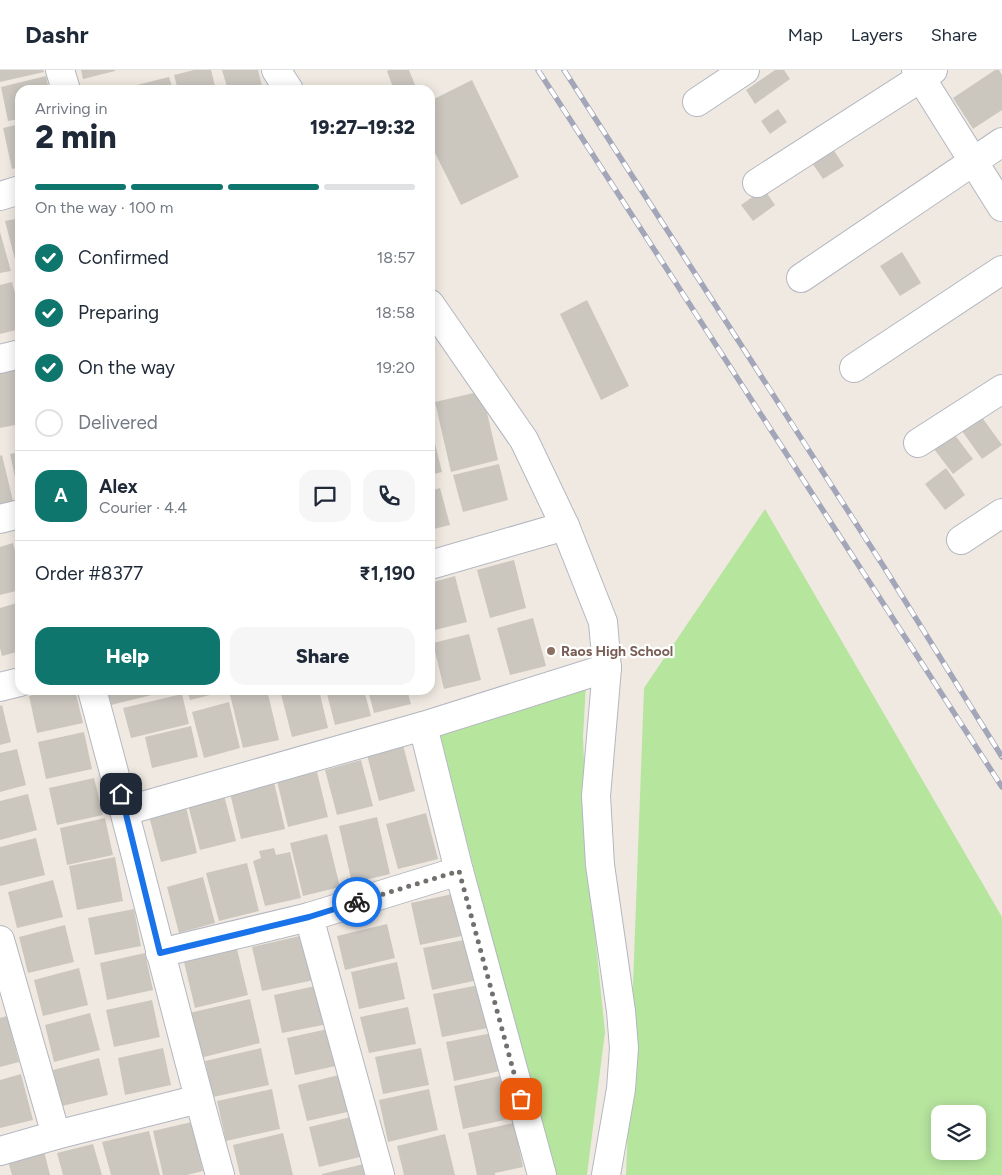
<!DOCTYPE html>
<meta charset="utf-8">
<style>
:root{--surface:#fff;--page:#f6f6f7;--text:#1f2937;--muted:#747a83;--line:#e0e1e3;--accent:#0f766e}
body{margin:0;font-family:Figtree,sans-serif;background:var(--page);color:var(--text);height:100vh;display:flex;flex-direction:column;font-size:19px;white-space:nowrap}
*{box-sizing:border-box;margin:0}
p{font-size:16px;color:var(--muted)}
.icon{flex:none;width:28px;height:28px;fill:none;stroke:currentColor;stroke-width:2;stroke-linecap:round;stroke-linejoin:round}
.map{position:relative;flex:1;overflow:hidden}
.details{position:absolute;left:15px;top:15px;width:420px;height:610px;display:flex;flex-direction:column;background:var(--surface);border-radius:15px;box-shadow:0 2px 12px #0003}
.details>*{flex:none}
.fabs{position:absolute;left:931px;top:1035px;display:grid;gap:10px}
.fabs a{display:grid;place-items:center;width:55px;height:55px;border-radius:10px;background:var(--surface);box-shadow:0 2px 12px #0003;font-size:25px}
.pin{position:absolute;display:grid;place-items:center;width:42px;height:42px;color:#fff;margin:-21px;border-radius:10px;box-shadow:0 2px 8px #0006}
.courier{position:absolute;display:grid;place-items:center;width:50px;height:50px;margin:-25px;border:4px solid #1a73e8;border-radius:50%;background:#fff;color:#222;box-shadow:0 1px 6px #0007}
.headline em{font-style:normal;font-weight:800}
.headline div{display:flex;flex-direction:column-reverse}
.headline{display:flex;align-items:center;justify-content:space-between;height:85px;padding:0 20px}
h1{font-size:32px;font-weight:800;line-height:38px}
.bar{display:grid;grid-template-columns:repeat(4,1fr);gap:8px 5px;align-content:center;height:60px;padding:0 20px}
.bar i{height:6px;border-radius:4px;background:var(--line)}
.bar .on{background:var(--accent)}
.bar p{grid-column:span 4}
.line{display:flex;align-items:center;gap:12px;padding:0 20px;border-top:1px solid var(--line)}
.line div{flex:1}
.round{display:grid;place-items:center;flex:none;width:52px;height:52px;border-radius:15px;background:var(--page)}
ol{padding:0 20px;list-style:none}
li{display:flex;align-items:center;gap:15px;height:55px}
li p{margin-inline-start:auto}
li .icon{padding:5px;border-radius:50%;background:var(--accent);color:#fff;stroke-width:4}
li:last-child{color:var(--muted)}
li i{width:28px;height:28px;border:2px solid var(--line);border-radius:50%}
.primary-button{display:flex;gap:10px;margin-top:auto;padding:10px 20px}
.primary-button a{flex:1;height:58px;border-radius:15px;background:var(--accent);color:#fff;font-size:20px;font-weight:800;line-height:58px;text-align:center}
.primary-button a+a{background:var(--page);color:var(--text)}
header{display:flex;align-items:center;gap:30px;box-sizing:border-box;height:70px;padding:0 25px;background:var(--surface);border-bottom:1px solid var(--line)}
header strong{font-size:24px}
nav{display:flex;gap:28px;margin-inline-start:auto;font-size:18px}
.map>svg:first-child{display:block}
.green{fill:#b6e59e;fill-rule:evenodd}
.building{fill:#cbc7bf}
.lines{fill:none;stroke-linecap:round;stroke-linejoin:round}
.minor-casing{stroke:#b4b7c1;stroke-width:30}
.minor{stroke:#fff;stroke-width:28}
.rail-casing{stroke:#a3a6b8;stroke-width:5.5}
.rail{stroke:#fff;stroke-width:4;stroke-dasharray:11;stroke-linecap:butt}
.done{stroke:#726f6d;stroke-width:5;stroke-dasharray:0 9}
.route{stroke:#1a73e8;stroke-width:6}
.education-dot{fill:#8d6e63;stroke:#fff;stroke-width:2}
.labels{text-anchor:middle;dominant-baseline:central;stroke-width:4.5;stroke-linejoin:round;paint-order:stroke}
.education-label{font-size:14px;font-weight:bold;fill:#785e54;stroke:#fff;text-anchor:start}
</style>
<header>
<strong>Dashr</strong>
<nav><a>Map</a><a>Layers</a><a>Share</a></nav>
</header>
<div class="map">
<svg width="1002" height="1105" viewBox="0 0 1002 1105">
<rect width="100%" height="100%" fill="#efe9e1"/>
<g class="green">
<path d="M765,439L1002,847V1105H626L644,618ZM940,1044H978V1081H940Z"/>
<polygon points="586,614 583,667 589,806 605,962 587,1105 551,1105 439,660"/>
</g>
<g class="building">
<polygon points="0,0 43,0 44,2 0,12"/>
<polygon points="81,0 115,0 115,1 83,9"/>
<polygon points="194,0 211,0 216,20 178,20 174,5"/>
<polygon points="222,0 258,0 263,20 228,20"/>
<polygon points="389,0 409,0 417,20 394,20 387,1"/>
<polygon points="775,0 784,0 790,9 755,34 746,20"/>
<polygon points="995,0 999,0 1002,5 1002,40 973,59 953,28"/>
<polygon points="46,6 49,20 20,20 20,49 8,51 1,17"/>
<polygon points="169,7 173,20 134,20 133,16"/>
<polygon points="472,10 519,107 461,135 430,73 430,31"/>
<polygon points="778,39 787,52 770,64 761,51"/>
<polygon points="20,54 20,97 12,99 3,58"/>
<polygon points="833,79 844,96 823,109 812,93"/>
<polygon points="764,119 775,135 753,151 741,135"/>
<polygon points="20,148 20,197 17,197 5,151"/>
<polygon points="0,162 11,201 0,203"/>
<polygon points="902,182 921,213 900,226 880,196"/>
<polygon points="12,212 20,242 20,259 0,264 0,215"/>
<polygon points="587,230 629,316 601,330 560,244"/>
<polygon points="20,293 20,354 0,358 0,298"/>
<polygon points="482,321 498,390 451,402 435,332"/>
<polygon points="978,342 1002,375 982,389 959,357"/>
<polygon points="430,353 442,402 430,405"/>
<polygon points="951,360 973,389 953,404 931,375"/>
<polygon points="20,382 20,426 19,426 10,384"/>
<polygon points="2,385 13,431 0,435 0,386"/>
<polygon points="499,394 508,430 463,442 453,405"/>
<polygon points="946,398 965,425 945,440 925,414"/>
<polygon points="440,418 450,455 430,460 430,421"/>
<polygon points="13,473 20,499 20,520 0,525 0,477"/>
<polygon points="514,490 526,538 490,548 477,500"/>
<polygon points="455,506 467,552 431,561 430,513"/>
<polygon points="20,532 20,581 2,586 0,578 0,538"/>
<polygon points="533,548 546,596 510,605 497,558"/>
<polygon points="469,564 481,610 444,619 433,573"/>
<polygon points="56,620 75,620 83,653 37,663 29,626"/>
<polygon points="103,620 168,620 168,621 107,636"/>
<polygon points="187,620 226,620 226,621 190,630"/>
<polygon points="251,620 267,620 279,670 243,678 230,625"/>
<polygon points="280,620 319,620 328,658 292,667"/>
<polygon points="326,620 364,620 371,646 335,655"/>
<polygon points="368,620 407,620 411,634 374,643"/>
<polygon points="182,624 189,654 131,668 123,638"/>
<polygon points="229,632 240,678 204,688 192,642"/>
<polygon points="2,635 11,672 0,675 0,636"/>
<polygon points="191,656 198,687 152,698 145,667"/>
<polygon points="84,662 92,699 46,709 38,672"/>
<polygon points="403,675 415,721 379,731 367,685"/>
<polygon points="17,679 26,715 0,722 0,683"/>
<polygon points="361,690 373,736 337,745 325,700"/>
<polygon points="317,702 328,747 288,757 277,711"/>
<polygon points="94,708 103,745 57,755 49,718"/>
<polygon points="274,712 285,759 241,769 230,723"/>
<polygon points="28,724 37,760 0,770 0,731"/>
<polygon points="224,725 236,771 200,780 188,735"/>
<polygon points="186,737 197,783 161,792 149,746"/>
<polygon points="426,743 438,789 398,799 386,754"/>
<polygon points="377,747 390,804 352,813 339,756"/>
<polygon points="105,748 113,785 67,795 60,758"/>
<polygon points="327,764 340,817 303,826 290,773"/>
<polygon points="36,768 45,805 0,816 0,777"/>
<polygon points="274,778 276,785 290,782 301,828 265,836 253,791 261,788 259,781"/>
<polygon points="115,787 123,831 77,840 69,796"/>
<polygon points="247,793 259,841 219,851 206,803"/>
<polygon points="203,807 215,853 179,863 167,817"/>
<polygon points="53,810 63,847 17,858 8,822"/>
<polygon points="457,823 466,865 420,875 411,833"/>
<polygon points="134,839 141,876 95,885 88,848"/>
<polygon points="387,854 395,888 345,900 337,866"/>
<polygon points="65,855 74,892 28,903 19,867"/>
<polygon points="304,865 314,910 262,921 252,877"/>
<polygon points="469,869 478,910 432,920 423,878"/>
<polygon points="237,879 248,925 195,938 184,892"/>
<polygon points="145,883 153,920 107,930 100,893"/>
<polygon points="397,892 405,929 359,939 351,902"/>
<polygon points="79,898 88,935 43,946 34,910"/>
<polygon points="320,915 328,954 282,963 274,925"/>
<polygon points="479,915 488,958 442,967 433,924"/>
<polygon points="250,929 260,973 200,988 189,943"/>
<polygon points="152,930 160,967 114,977 106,940"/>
<polygon points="408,937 416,974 369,983 360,947"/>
<polygon points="90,943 100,980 54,992 45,955"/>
<polygon points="7,946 19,992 0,997 0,948"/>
<polygon points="332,958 340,995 295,1005 287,968"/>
<polygon points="492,963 500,1001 454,1011 446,972"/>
<polygon points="163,978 171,1015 125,1025 118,988"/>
<polygon points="261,978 269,1015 213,1027 205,991"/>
<polygon points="421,978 429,1015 383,1024 375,987"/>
<polygon points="99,988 108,1025 62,1036 53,1000"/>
<polygon points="21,1004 33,1050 0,1058 0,1010"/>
<polygon points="343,1004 352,1041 307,1051 298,1015"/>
<polygon points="500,1006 509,1049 463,1059 454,1016"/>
<polygon points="272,1019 280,1059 226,1071 217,1031"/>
<polygon points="429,1019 438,1060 388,1072 379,1030"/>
<polygon points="355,1046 364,1086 319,1097 309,1057"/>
<polygon points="192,1052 203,1101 187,1105 163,1105 153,1061"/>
<polygon points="514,1053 523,1097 495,1103 495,1105 477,1105 468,1063"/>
<polygon points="149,1061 160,1105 111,1105 102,1072"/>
<polygon points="283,1063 293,1105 240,1105 233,1075"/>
<polygon points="445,1064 455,1105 404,1105 397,1076"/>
<polygon points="93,1074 102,1105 63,1105 57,1083"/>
<polygon points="44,1081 50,1105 12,1105 8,1091"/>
<polygon points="368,1093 371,1105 322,1105 322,1104"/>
</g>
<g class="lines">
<defs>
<g id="minor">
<polyline points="60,0 66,20"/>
<polyline points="276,0 289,20"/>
<polyline points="916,0 1002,137"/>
<polyline points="697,32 745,0"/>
<polyline points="757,113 933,0"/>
<polyline points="0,126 20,120"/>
<polyline points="801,208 1002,72"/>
<polyline points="430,234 524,370 565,456 603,552 607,598 596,726 600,795 621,941 624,978 621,1019 606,1105"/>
<polyline points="0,289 20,284"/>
<polyline points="854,298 1002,200"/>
<polyline points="918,373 1002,319"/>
<polyline points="0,449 20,444"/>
<polyline points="961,470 1002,443"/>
<polyline points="430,495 565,456"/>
<polyline points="0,617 20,612"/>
<path d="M92,620C136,781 175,944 220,1105"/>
<polyline points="423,656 459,801 542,1105"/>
<polyline points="125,741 423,656 607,598"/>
<polyline points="309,847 380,1105"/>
<polyline points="0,870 56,1065"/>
<polyline points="160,883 309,847 459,801"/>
<polyline points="0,1081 56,1065 199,1029"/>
</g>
</defs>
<use href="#minor" class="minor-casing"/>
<use href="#minor" class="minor"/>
<defs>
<g id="rail">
<polyline points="538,0 1002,717"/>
<polyline points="564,0 884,497 1002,687"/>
</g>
</defs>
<use href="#rail" class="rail-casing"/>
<use href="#rail" class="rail"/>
</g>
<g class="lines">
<polyline class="done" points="357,832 459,801 521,1029"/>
<polyline class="route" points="121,724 160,883 309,847 357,832"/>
</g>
<circle class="education-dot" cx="551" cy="581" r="5"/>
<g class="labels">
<g class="education-label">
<text x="561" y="581">Raos High School</text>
</g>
</g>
</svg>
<div class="fabs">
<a><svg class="icon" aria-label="layers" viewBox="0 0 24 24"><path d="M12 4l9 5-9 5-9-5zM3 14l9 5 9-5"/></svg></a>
</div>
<div class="pin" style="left:521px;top:1029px;background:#ea580c"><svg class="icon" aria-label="bag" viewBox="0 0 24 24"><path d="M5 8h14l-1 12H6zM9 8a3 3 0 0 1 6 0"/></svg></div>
<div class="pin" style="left:121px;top:724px;background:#1f2937"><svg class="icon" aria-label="home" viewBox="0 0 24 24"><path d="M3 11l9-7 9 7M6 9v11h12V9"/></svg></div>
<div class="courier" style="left:357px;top:832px"><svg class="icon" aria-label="bike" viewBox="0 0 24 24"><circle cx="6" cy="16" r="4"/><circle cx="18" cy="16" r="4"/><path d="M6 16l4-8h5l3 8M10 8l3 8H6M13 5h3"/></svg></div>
<section class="details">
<div class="headline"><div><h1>2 min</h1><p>Arriving in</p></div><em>19:27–19:32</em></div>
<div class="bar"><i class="on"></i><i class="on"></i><i class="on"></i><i></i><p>On the way · 100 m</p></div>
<ol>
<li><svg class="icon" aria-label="check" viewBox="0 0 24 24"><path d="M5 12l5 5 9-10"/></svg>Confirmed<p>18:57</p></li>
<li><svg class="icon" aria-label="check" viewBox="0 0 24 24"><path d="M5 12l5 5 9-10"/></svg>Preparing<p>18:58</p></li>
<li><svg class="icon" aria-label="check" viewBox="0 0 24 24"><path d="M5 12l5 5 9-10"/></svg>On the way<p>19:20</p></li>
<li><i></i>Delivered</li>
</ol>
<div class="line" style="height:90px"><b class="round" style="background:var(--accent);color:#fff">A</b><div><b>Alex</b><p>Courier · 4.4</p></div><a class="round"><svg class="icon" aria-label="chat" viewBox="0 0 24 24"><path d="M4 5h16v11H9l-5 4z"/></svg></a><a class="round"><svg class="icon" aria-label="phone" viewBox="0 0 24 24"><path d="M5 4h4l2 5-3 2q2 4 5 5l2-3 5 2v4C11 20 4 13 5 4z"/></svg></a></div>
<div class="line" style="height:65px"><div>Order #8377</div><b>₹1,190</b></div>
<div class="primary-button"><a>Help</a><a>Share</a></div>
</section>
</div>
